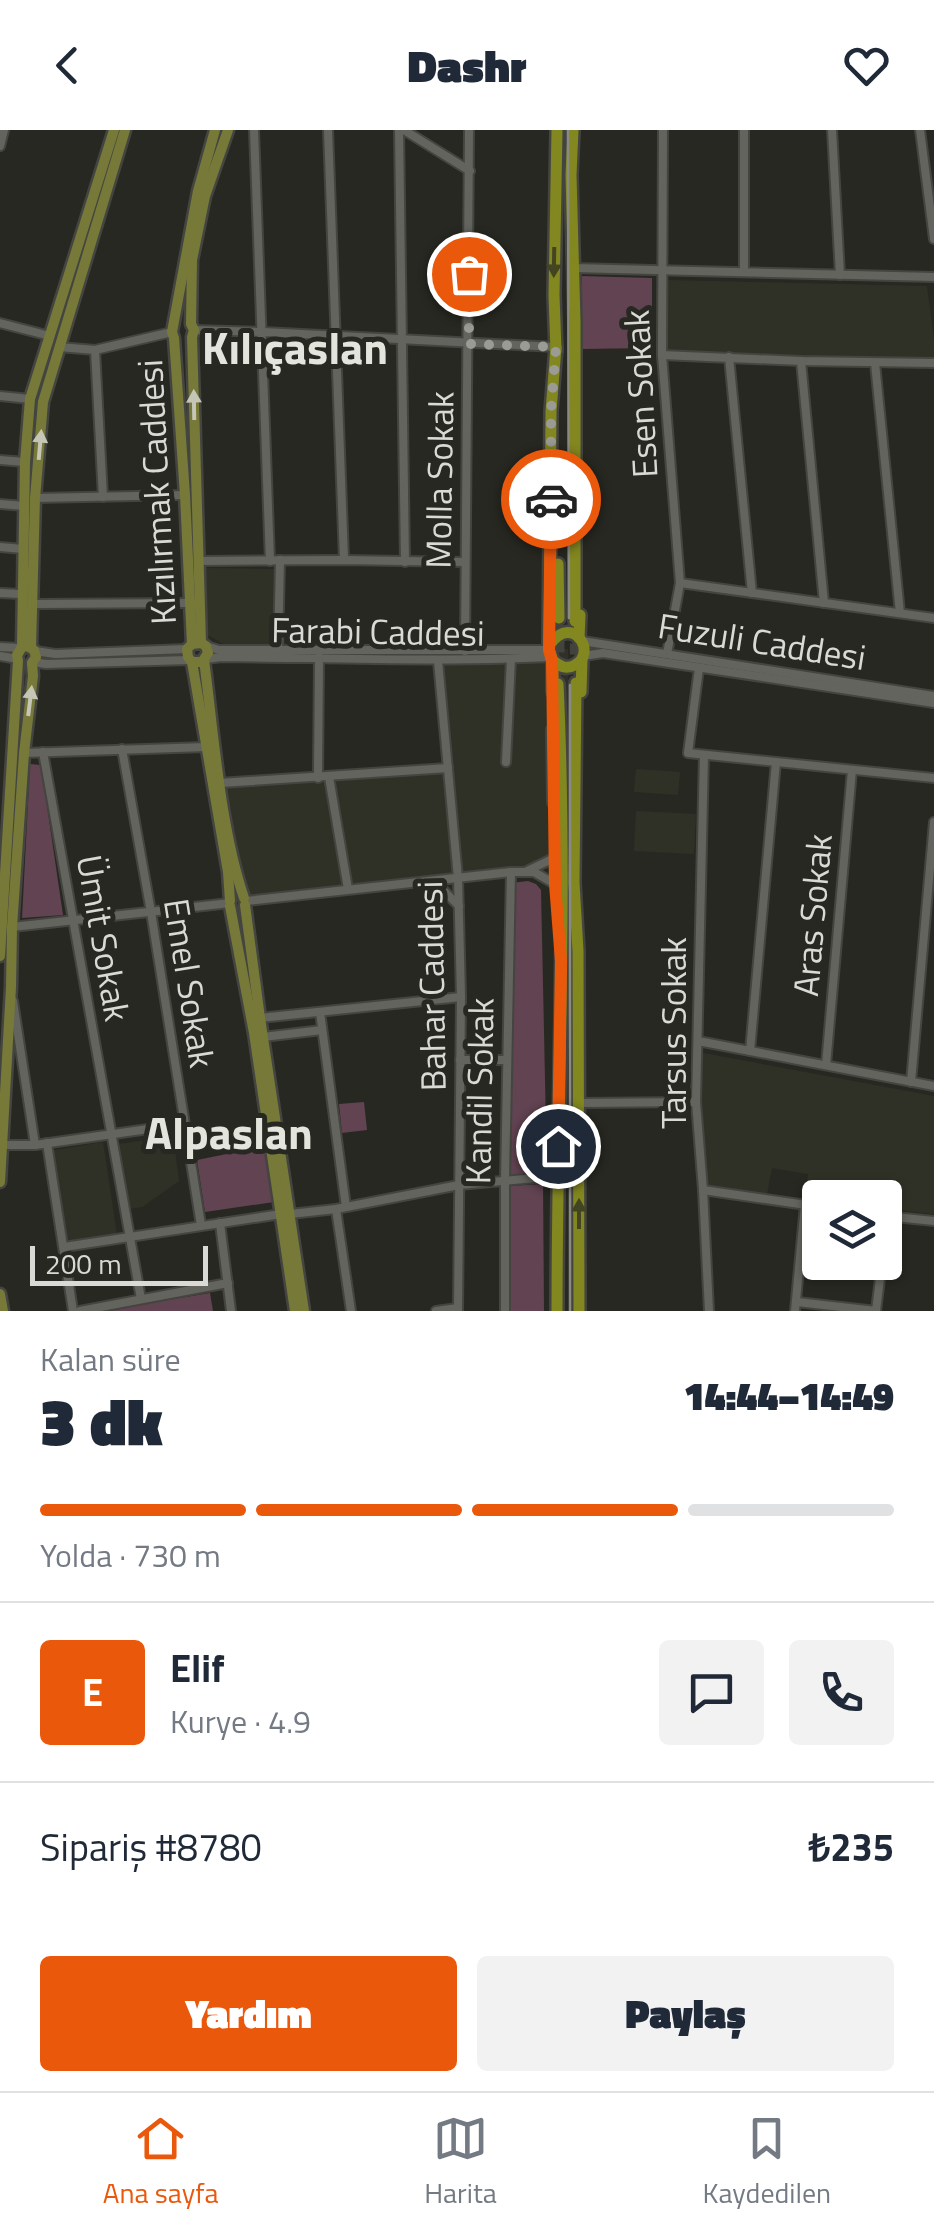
<!DOCTYPE html>
<html lang="tr">
<meta charset="utf-8">
<style>
:root{--surface:#fff;--page:#f2f2f3;--text:#1f2937;--muted:#747a83;--line:#e0e1e3;--accent:#ea580c}
body{margin:0;font-family:"Titillium Web",sans-serif;background:var(--page);color:var(--text);height:100vh;display:flex;flex-direction:column;font-size:38px;white-space:nowrap}
*{box-sizing:border-box;margin:0}
p{font-size:32px;color:var(--muted)}
.icon{flex:none;width:55px;height:55px;fill:none;stroke:currentColor;stroke-width:2;stroke-linecap:round;stroke-linejoin:round}
.map{position:relative;height:1181px;overflow:hidden}
.side{display:flex;flex-direction:column;background:var(--surface);flex:1}
.side>*{flex:none}
.controls{position:absolute;left:802px;top:1050px;display:grid;gap:20px}
.controls a{display:grid;place-items:center;width:100px;height:100px;border-radius:10px;background:var(--surface);box-shadow:0 2px 8px #0004;font-size:50px}
.scale{position:absolute;left:30px;bottom:25px;width:178px;box-sizing:border-box;padding-left:10px;border:5px solid #d9d9d5;border-top:0;font-size:28px;line-height:35px;white-space:nowrap;color:#d9d9d5;-webkit-text-stroke:8px #282822;paint-order:stroke}
.pin{position:absolute;display:grid;place-items:center;width:85px;height:85px;color:#fff;margin:-42px;border:5px solid #fff;border-radius:50%;box-shadow:0 2px 10px #0007}
.courier{position:absolute;display:grid;place-items:center;width:100px;height:100px;margin:-50px;border:8px solid #ea580c;border-radius:50%;background:#fff;color:#222;box-shadow:0 2px 12px #0007}
.summary em{font-style:normal;font-weight:800}
.summary div{display:flex;flex-direction:column-reverse}
.summary{display:flex;align-items:center;justify-content:space-between;height:170px;padding:0 40px}
h1{font-size:65px;font-weight:800;line-height:75px}
.bar{display:grid;grid-template-columns:repeat(4,1fr);gap:15px 10px;align-content:center;height:120px;padding:0 40px}
.bar i{height:12px;border-radius:8px;background:var(--line)}
.bar .selected{background:var(--accent)}
.bar p{grid-column:span 4}
.line{display:flex;align-items:center;gap:25px;padding:0 40px;border-top:2px solid var(--line)}
.line div{flex:1}
.round{display:grid;place-items:center;flex:none;width:105px;height:105px;border-radius:10px;background:var(--page)}
.button{display:flex;gap:20px;margin-top:auto;padding:20px 40px}
.button a{flex:1;height:115px;border-radius:10px;background:var(--accent);color:#fff;font-size:40px;font-weight:800;line-height:115px;text-align:center}
.button a+a{background:var(--page);color:var(--text)}
header{display:flex;justify-content:space-between;align-items:center;height:130px;padding:0 40px;background:var(--surface);font-size:45px;font-weight:800}
.dock{display:flex;justify-content:space-around;align-items:center;height:140px;border-top:2px solid var(--line);background:var(--surface);font-size:28px;color:var(--muted)}
.dock a{display:grid;justify-items:center;gap:5px}
.dock .selected{color:var(--accent)}
.map>svg:first-child{display:block}
.built{fill:#303126}
.green{fill:#614351}
.lines{fill:none;stroke-linecap:round;stroke-linejoin:round}
.highway-tunnel{stroke:#43433d;stroke-width:11;stroke-dasharray:11 5.5;stroke-linecap:butt}
.minor-casing{stroke:#444540;stroke-width:12}
.major-casing{stroke:#444540;stroke-width:15}
.highway-casing{stroke:#444540;stroke-width:16}
.minor{stroke:#63645d;stroke-width:8}
.major{stroke:#767938;stroke-width:10}
.highway{stroke:#83871f;stroke-width:11}
.tram{stroke:#8a8a85;stroke-width:2.5}
.oneway{fill:#434421}
.oneway2{fill:#c5c6b6}
.done{stroke:#9b9b96;stroke-width:10;stroke-dasharray:0 18}
.route{stroke:#ea580c;stroke-width:12}
.labels{text-anchor:middle;dominant-baseline:central;stroke-width:10;stroke-linejoin:round;paint-order:stroke}
.street-label{font-size:35px;fill:#d9d9d5;stroke:#282822}
.district-label{font-size:45px;font-weight:bold;fill:#e3e4dc;stroke:#282822}
</style>
<header><svg class="icon" aria-label="back" viewBox="0 0 24 24"><path d="M15 5l-7 7 7 7"/></svg>Dashr<svg class="icon" aria-label="heart" viewBox="0 0 24 24"><path d="M12 20l-8-8c-3-5 5-10 8-4 3-6 11-1 8 4z"/></svg></header>
<div class="map">
<svg width="934" height="1181" viewBox="0 0 934 1181">
<rect width="100%" height="100%" fill="#282822"/>
<g class="built">
<polygon points="665,150 927,156 934,211 934,230 663,223"/>
<polygon points="205,438 276,439 275,514 227,516 208,505 205,500"/>
<polygon points="568,519 571,736 236,772 215,652 446,643 437,520"/>
<polygon points="636,639 680,642 678,665 634,662"/>
<polygon points="636,681 696,684 694,724 634,721"/>
<polygon points="703,923 934,966 934,1084 885,1079 885,1068 820,1068 820,1070 805,1068 808,1044 772,1038 767,1064 703,1056 699,1001 699,927"/>
<polygon points="173,1006 179,1051 142,1077 129,1079 119,1014"/>
<polygon points="103,1012 117,1105 63,1113 49,1021"/>
</g>
<g class="green">
<polygon points="582,146 652,148 652,218 582,219"/>
<polygon points="30,634 41,635 63,785 22,788"/>
<polygon points="528,751 536,754 541,760 547,1044 510,1046 511,753"/>
<polygon points="364,972 367,1000 342,1003 339,974"/>
<polygon points="266,1016 274,1072 205,1082 197,1030"/>
<polygon points="543,1054 544,1181 508,1181 507,1056"/>
<polygon points="210,1163 213,1181 100,1181"/>
</g>
<g class="lines">
<g class="highway-tunnel">
<polyline points="575,497 576,553"/>
<polyline points="559,539 559,488"/>
</g>
<defs>
<g id="minor">
<polyline points="254,0 270,431"/>
<polyline points="328,0 344,430"/>
<polyline points="399,0 405,432"/>
<polyline points="404,0 470,41"/>
<polyline points="663,0 662,225 680,453 667,524"/>
<polyline points="744,0 744,142"/>
<polyline points="832,0 840,145"/>
<polyline points="920,0 934,109"/>
<polyline points="0,16 4,0"/>
<polyline points="573,138 934,147"/>
<polyline points="0,193 50,206"/>
<polyline points="194,200 263,202 556,217"/>
<polyline points="59,217 95,220 172,202"/>
<polyline points="95,220 103,367"/>
<polyline points="662,225 801,231 934,233"/>
<polyline points="729,227 752,463"/>
<polyline points="801,231 824,473"/>
<polyline points="875,233 900,483"/>
<polyline points="0,266 30,269"/>
<polyline points="0,330 25,332"/>
<polyline points="35,368 185,365"/>
<polyline points="0,374 25,376"/>
<polyline points="0,417 23,419"/>
<polyline points="198,431 344,430 465,432"/>
<polyline points="680,453 934,488"/>
<polyline points="0,463 21,464"/>
<polyline points="32,474 190,473"/>
<polyline points="582,511 934,566"/>
<polyline points="206,516 219,520 549,520"/>
<polyline points="0,517 20,518"/>
<polyline points="278,520 280,430"/>
<polyline points="35,521 55,524 187,519"/>
<polyline points="465,521 469,0"/>
<polyline points="0,526 18,529"/>
<polyline points="583,526 603,523 934,573"/>
<path d="M206,529L221,527C331,528 441,532 551,527"/>
<polyline points="438,531 458,748 461,867 458,1181"/>
<polyline points="33,532 46,534 190,530"/>
<polyline points="699,538 688,623 934,648"/>
<polyline points="122,619 151,782 201,1095"/>
<polyline points="43,622 141,1169"/>
<polyline points="24,623 206,617"/>
<polyline points="704,625 696,972 703,1060 709,1181"/>
<polyline points="506,632 511,529"/>
<polyline points="329,647 348,759"/>
<polyline points="318,648 319,527"/>
<polyline points="220,653 448,638"/>
<polyline points="527,741 554,728"/>
<polyline points="429,751 443,760 459,776"/>
<polyline points="246,771 511,742 534,742 555,754"/>
<polyline points="12,797 230,773"/>
<polyline points="13,871 35,1015"/>
<polyline points="320,882 346,1077"/>
<polyline points="260,888 461,867"/>
<polyline points="263,907 322,900"/>
<polyline points="698,911 934,956"/>
<polyline points="750,921 776,632"/>
<polyline points="460,930 506,930"/>
<polyline points="826,935 852,640"/>
<polyline points="911,952 934,692"/>
<polyline points="579,973 696,972"/>
<polyline points="47,1013 73,1181"/>
<polyline points="1,1015 35,1015 184,994"/>
<polyline points="703,1060 820,1077"/>
<polyline points="336,1079 351,1181"/>
<polyline points="290,1084 336,1079 459,1055 557,1046"/>
<polyline points="885,1086 934,1091"/>
<polyline points="220,1093 231,1181"/>
<polyline points="885,1106 887,1086"/>
<polyline points="64,1117 281,1084"/>
<polyline points="797,1172 876,1181 882,1132"/>
<polyline points="80,1181 228,1153"/>
<polyline points="436,1181 458,1178"/>
<polyline points="505,1181 505,1051 511,742"/>
<polyline points="795,1181 805,1075"/>
</g>
<g id="major">
<polyline points="201,513 192,514 187,519 188,527 192,532 202,532 208,523 206,516 201,513 192,207 194,200 191,194 192,130 205,66 228,0"/>
<polyline points="192,514 185,365 174,208 172,202 198,61 215,0"/>
<polyline points="22,517 25,332 30,269 114,0"/>
<polyline points="31,517 35,368 43,272 125,0"/>
<path d="M204,530C214,606 220,697 244,768"/>
<polyline points="192,532 228,742 230,771"/>
<polyline points="245,775 260,888 304,1181"/>
<polyline points="230,776 254,903 295,1181"/>
<polyline points="0,826 18,531 17,525 22,517 27,516 34,520 36,527 32,533"/>
<polyline points="0,1052 11,857 12,797 24,623 33,546 32,533"/>
<polyline points="0,1164 3,1181"/>
</g>
<g id="highway">
<polyline points="573,0 571,45 575,192 575,491"/>
<polyline points="556,221 554,165 557,0"/>
<polyline points="558,434 559,488"/>
<polyline points="579,508 580,485"/>
<path d="M551,513C573,484 598,523 575,535C566,540 560,536 553,531"/>
<polyline points="576,553 574,753 578,821 579,1181"/>
<polyline points="553,562 553,531 549,520 551,281 556,217"/>
<polyline points="581,562 582,529"/>
<polyline points="553,600 554,672"/>
<path d="M557,1181C557,972 568,763 558,554"/>
</g>
</defs>
<use href="#minor" class="minor-casing"/>
<use href="#major" class="major-casing"/>
<use href="#highway" class="highway-casing"/>
<use href="#minor" class="minor"/>
<use href="#major" class="major"/>
<use href="#highway" class="highway"/>
<g class="tram">
<polyline points="568,0 569,488"/>
<polyline points="570,555 570,1181"/>
</g>
</g>
<defs><path id="oneway-solid" d="M-6-.8H1V-3.2L6.5 0L1 3.2V.8H-6Z" transform="scale(2.5)"/></defs>
<g class="oneway">
<use href="#oneway-solid" transform="translate(554 132) rotate(91)"/>
<use href="#oneway-solid" transform="translate(579 1084) rotate(-90)"/>
</g>
<g class="oneway2">
<use href="#oneway-solid" transform="translate(194 275) rotate(-91)"/>
<use href="#oneway-solid" transform="translate(40 315) rotate(-85)"/>
<use href="#oneway-solid" transform="translate(30 571) rotate(-83)"/>
</g>
<g class="lines">
<polyline class="done" points="469,144 469,214 556,217 551,281 551,369"/>
<polyline class="route" points="551,369 549,520 552,531 555,754 561,831 558,1016"/>
</g>
<g class="labels">
<g class="street-label">
<text transform="translate(640 264) rotate(-93)">Esen Sokak</text>
<text transform="translate(439 350) rotate(-89)">Molla Sokak</text>
<text transform="translate(156 362) rotate(-93)">Kızılırmak Caddesi</text>
<text transform="translate(378 501) rotate(1)">Farabi Caddesi</text>
<text transform="translate(762 511) rotate(9)">Fuzuli Caddesi</text>
<text transform="translate(812 785) rotate(-85)">Aras Sokak</text>
<text transform="translate(104 808) rotate(80)">Ümit Sokak</text>
<text transform="translate(190 853) rotate(81)">Emel Sokak</text>
<text transform="translate(431 856) rotate(-91)">Bahar Caddesi</text>
<text transform="translate(673 903) rotate(-90)">Tarsus Sokak</text>
<text transform="translate(479 961) rotate(-89)">Kandil Sokak</text>
</g>
<g class="district-label">
<text x="295" y="217">Kılıçaslan</text>
<text x="229" y="1002">Alpaslan</text>
</g>
</g>
</svg>
<div class="controls">
<a><svg class="icon" aria-label="layers" viewBox="0 0 24 24"><path d="M12 4l9 5-9 5-9-5zM3 14l9 5 9-5"/></svg></a>
</div>
<div class="scale">200 m</div>
<div class="pin" style="left:469px;top:144px;background:#ea580c"><svg class="icon" aria-label="bag" viewBox="0 0 24 24"><path d="M5 8h14l-1 12H6zM9 8a3 3 0 0 1 6 0"/></svg></div>
<div class="pin" style="left:558px;top:1016px;background:#1f2937"><svg class="icon" aria-label="home" viewBox="0 0 24 24"><path d="M3 11l9-7 9 7M6 9v11h12V9"/></svg></div>
<div class="courier" style="left:551px;top:369px"><svg class="icon" aria-label="car" viewBox="0 0 24 24"><path d="M5 17H2v-5l4-1 3-4h7l3 4 3 1v5h-3M9 17h6M6 11h13"/><circle cx="7" cy="17" r="2"/><circle cx="17" cy="17" r="2"/></svg></div>
</div>
<section class="side">
<div class="summary"><div><h1>3 dk</h1><p>Kalan süre</p></div><em>14:44–14:49</em></div>
<div class="bar"><i class="selected"></i><i class="selected"></i><i class="selected"></i><i></i><p>Yolda · 730 m</p></div>
<div class="line" style="height:180px"><b class="round" style="background:var(--accent);color:#fff">E</b><div><b>Elif</b><p>Kurye · 4.9</p></div><a class="round"><svg class="icon" aria-label="chat" viewBox="0 0 24 24"><path d="M4 5h16v11H9l-5 4z"/></svg></a><a class="round"><svg class="icon" aria-label="phone" viewBox="0 0 24 24"><path d="M5 4h4l2 5-3 2q2 4 5 5l2-3 5 2v4C11 20 4 13 5 4z"/></svg></a></div>
<div class="line" style="height:130px"><div>Sipariş #8780</div><b>₺235</b></div>
<div class="button"><a>Yardım</a><a>Paylaş</a></div>
</section>
<nav class="dock">
<a class="selected"><svg class="icon" aria-label="home" viewBox="0 0 24 24"><path d="M3 11l9-7 9 7M6 9v11h12V9"/></svg>Ana sayfa</a>
<a><svg class="icon" aria-label="map" viewBox="0 0 24 24"><path d="M3 6l6-2 6 2 6-2v14l-6 2-6-2-6 2zM9 4v14M15 6v14"/></svg>Harita</a>
<a><svg class="icon" aria-label="saved" viewBox="0 0 24 24"><path d="M7 4h10v16l-5-4-5 4z"/></svg>Kaydedilen</a>
</nav>
